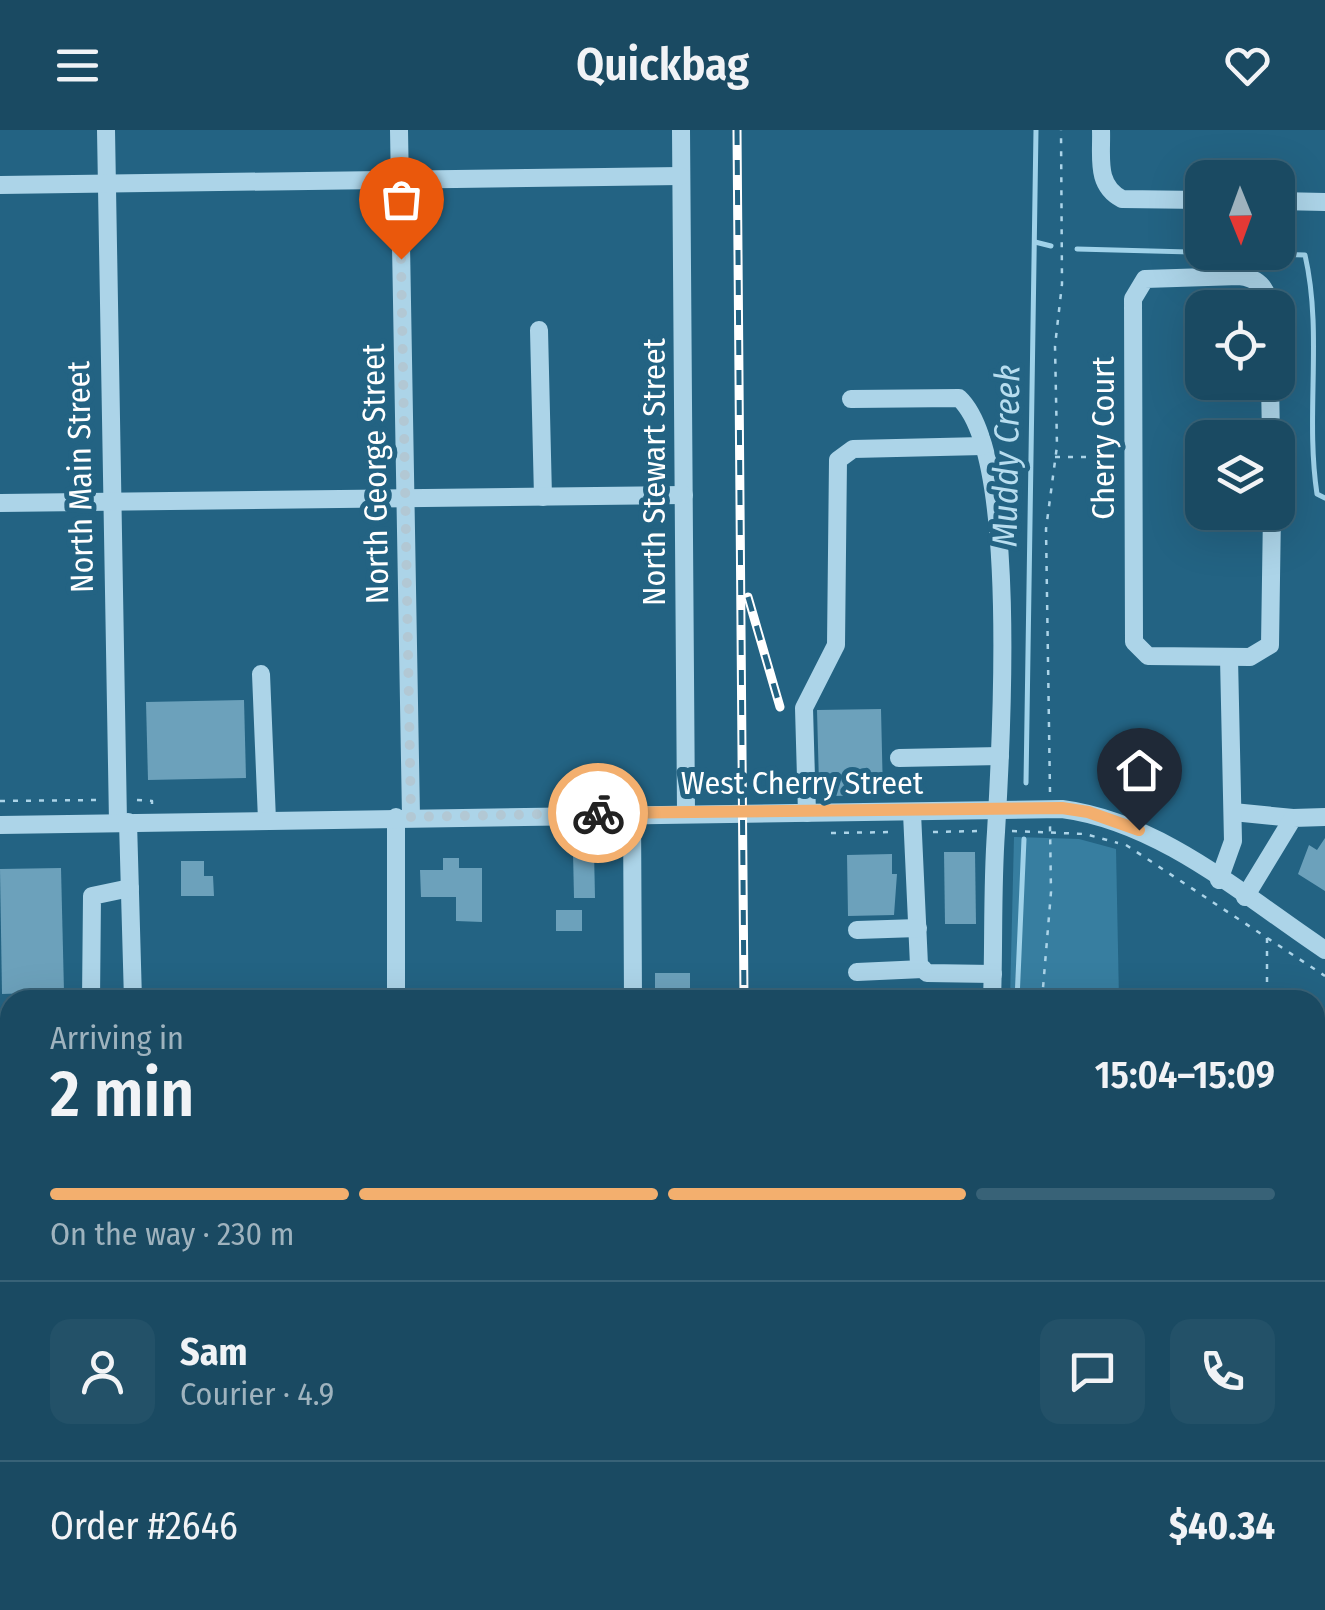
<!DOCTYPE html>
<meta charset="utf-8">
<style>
:root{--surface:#1a4a62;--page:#235168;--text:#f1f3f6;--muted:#9fb3be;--line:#386277;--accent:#f3af6e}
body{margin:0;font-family:"Fira Sans Condensed",sans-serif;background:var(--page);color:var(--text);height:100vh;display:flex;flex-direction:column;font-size:38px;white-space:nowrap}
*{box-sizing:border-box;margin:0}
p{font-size:32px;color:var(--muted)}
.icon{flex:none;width:55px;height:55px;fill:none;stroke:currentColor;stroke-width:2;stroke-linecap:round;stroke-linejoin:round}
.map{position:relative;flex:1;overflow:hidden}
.details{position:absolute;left:0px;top:860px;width:1325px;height:620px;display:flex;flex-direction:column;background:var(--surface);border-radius:30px 30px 0 0;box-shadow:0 10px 40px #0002,0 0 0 2px var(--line)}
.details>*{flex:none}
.needle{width:65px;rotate:179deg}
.controls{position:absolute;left:1185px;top:30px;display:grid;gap:20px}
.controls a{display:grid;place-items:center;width:110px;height:110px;border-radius:20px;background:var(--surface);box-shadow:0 10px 40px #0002,0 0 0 2px var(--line);font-size:50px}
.pin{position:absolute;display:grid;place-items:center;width:85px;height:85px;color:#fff;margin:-102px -42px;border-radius:50% 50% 50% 0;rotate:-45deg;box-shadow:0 0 10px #0007}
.pin .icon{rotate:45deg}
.courier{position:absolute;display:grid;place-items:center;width:100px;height:100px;margin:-50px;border:8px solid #f3af6e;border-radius:50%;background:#fff;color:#222;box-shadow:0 2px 12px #0007}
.headline em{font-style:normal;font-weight:600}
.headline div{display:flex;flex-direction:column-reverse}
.headline{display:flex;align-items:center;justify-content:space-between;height:170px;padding:0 50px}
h1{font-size:65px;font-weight:600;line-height:75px}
.bar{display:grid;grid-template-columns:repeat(4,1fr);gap:15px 10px;align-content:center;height:120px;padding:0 50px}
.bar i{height:12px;border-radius:8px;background:var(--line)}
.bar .active{background:var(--accent)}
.bar p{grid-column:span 4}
.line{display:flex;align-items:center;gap:25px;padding:0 50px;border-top:2px solid var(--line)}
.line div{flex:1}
.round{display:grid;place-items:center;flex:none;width:105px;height:105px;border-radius:20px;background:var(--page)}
header{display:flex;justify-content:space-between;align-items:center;height:130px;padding:0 50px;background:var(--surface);font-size:45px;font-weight:600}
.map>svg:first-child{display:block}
.green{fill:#377ea0}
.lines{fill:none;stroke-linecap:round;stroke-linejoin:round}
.stream{stroke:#a0d2e9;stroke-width:5}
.building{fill:#6ca1bb}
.path{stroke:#acd4e8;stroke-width:2.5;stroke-dasharray:5 8;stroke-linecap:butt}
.minor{stroke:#acd4e8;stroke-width:18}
.major{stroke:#eef7fe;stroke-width:25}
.rail-casing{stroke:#fff;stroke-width:9}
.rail{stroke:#236383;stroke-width:5;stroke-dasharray:15;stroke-linecap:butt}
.done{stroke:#b2c8d4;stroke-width:10;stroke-dasharray:0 18}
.route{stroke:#f3af6e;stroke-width:12}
.labels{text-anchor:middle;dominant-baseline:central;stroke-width:10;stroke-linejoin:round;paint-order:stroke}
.street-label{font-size:32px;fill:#fff;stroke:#236383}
.water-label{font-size:35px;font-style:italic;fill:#b7ddef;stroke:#236383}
</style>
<header><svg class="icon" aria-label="menu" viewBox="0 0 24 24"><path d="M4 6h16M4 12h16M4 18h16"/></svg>Quickbag<svg class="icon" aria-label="heart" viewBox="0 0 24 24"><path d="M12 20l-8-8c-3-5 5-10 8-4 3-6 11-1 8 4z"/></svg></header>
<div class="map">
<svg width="1325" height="1480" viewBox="0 0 1325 1480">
<rect width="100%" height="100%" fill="#236383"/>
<polygon class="green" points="1014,707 1079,709 1116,719 1119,870 1010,870"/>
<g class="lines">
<g class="stream">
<polyline points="1035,112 1051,116"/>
<path d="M1077,119L1305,125C1323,203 1305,285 1317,364L1325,368"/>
<polyline points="1026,653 1036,0"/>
<polyline points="1017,870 1024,709"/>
<polyline points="1000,1470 1000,1480"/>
</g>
</g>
<g class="building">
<polygon points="244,570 246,648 148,650 146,572"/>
<polygon points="881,579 883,665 832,666 832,654 819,654 817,580"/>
<polygon points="1325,708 1325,761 1298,744 1309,715 1317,720"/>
<polygon points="594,721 595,768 574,768 573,722"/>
<polygon points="944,722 975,722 976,794 945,794"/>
<polygon points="892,724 892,744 897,744 894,785 848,786 847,725"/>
<polygon points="443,728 459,728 459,738 482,738 482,792 456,791 456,767 421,767 420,740 443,740"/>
<polygon points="181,731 204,731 204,746 213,746 214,766 181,766"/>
<polygon points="61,738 64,862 2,864 0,739"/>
<rect x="556" y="780" width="26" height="21"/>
<rect x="655" y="843" width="35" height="21"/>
</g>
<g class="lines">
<g class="path">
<polyline points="1055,327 1117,327"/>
<polyline points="1050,662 1046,399 1057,316 1055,216 1062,154 1061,0"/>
<polyline points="137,670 152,671 152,678"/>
<polyline points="0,671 99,670"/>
<polyline points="1012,701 1085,704 1118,713"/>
<polyline points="933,702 979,701"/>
<polyline points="831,703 895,702"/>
<polyline points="1126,715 1325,846"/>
<polyline points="1267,808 1267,870"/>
<polyline points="1042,870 1051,762 1050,695"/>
<polyline points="970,1470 1035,1478"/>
<polyline points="1033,1470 1035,1480"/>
</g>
<g class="minor">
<polyline points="106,0 118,692"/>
<polyline points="399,0 411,687"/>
<polyline points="681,0 686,683"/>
<path d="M1101,0C1102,27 1095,55 1122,69L1202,70"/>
<polyline points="0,55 681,46"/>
<polyline points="1278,71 1325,72"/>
<path d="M1269,178C1268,158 1258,148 1239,146L1145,149L1133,169L1134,512L1148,526L1250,527L1270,515L1272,382"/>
<polyline points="539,200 543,367"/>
<polyline points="1270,252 1271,308"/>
<path d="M851,269L959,268C1019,324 1001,618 996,702C992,758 994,814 992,870"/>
<polyline points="0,373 684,365"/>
<polyline points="261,544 267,690"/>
<polyline points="899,628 1000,626"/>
<polyline points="632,682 633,870"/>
<polyline points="1233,682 1293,688"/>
<polyline points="807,683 804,578 836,515 838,330 853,319 983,316"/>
<polyline points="912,683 919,835 927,843 993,844"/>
<polyline points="396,687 396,870"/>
<polyline points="128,692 133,870"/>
<path d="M0,695L1062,679C1161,692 1244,766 1325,820"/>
<polyline points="1219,750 1233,711 1229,528"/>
<polyline points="1245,767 1293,688 1325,687"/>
<polyline points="857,800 918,798"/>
<polyline points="857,842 923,839"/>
<polyline points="91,870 92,766 130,758"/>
<polyline points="1315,918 1325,918"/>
<polyline points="1315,1004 1325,1004"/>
<polyline points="0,1156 10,1150"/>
<polyline points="635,1470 635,1480"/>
<polyline points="819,1470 819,1480"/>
<polyline points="1105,1470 1105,1480"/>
<polyline points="888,1480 891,1470"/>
</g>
<g class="major">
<polyline points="0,1113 10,1125"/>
<polyline points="313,1470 322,1480"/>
</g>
<defs>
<g id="rail">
<polyline points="737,0 744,870"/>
<polyline points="748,467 780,577"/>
<polyline points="749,1470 749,1480"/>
</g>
</defs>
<use href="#rail" class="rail-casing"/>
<use href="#rail" class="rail"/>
</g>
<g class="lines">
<polyline class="done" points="401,129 411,687 598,683"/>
<polyline class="route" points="598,683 1062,678 1088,682 1139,700"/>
</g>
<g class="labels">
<g class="street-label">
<text transform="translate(1103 308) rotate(-90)">Cherry Court</text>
<text transform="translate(654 342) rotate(-90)">North Stewart Street</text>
<text transform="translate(375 344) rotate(-91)">North George Street</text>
<text transform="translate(80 347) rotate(-91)">North Main Street</text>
<text x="802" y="653">West Cherry Street</text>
</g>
<g class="water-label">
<text transform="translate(1006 326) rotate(-89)">Muddy Creek</text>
</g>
</g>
</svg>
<div class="controls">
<a><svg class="needle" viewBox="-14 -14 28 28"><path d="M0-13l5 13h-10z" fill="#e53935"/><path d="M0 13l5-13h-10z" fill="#9fb3be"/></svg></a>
<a><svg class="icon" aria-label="locate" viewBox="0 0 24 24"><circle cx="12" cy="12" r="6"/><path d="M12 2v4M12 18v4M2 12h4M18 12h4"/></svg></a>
<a><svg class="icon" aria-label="layers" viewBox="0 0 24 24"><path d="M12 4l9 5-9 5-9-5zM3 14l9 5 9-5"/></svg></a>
</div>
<div class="pin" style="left:401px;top:129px;background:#ea580c"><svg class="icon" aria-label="bag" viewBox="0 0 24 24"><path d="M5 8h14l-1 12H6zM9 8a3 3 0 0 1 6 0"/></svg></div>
<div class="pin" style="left:1139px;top:700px;background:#1f2937"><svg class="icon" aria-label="home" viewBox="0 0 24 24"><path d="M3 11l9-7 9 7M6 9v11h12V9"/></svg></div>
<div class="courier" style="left:598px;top:683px"><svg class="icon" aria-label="bike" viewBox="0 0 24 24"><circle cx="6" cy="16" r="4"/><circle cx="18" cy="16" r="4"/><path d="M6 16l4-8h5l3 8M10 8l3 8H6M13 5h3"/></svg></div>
<section class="details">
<div class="headline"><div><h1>2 min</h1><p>Arriving in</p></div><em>15:04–15:09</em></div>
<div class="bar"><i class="active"></i><i class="active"></i><i class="active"></i><i></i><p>On the way · 230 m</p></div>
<div class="line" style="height:180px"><a class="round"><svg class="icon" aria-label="person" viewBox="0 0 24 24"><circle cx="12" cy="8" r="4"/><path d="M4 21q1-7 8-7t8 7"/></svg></a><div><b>Sam</b><p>Courier · 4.9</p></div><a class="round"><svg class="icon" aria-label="chat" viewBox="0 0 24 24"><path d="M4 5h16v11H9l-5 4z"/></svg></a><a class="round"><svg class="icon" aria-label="phone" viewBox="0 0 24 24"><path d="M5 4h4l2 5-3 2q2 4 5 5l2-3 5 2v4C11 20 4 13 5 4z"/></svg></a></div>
<div class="line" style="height:130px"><div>Order #2646</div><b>$40.34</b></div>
</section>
</div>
